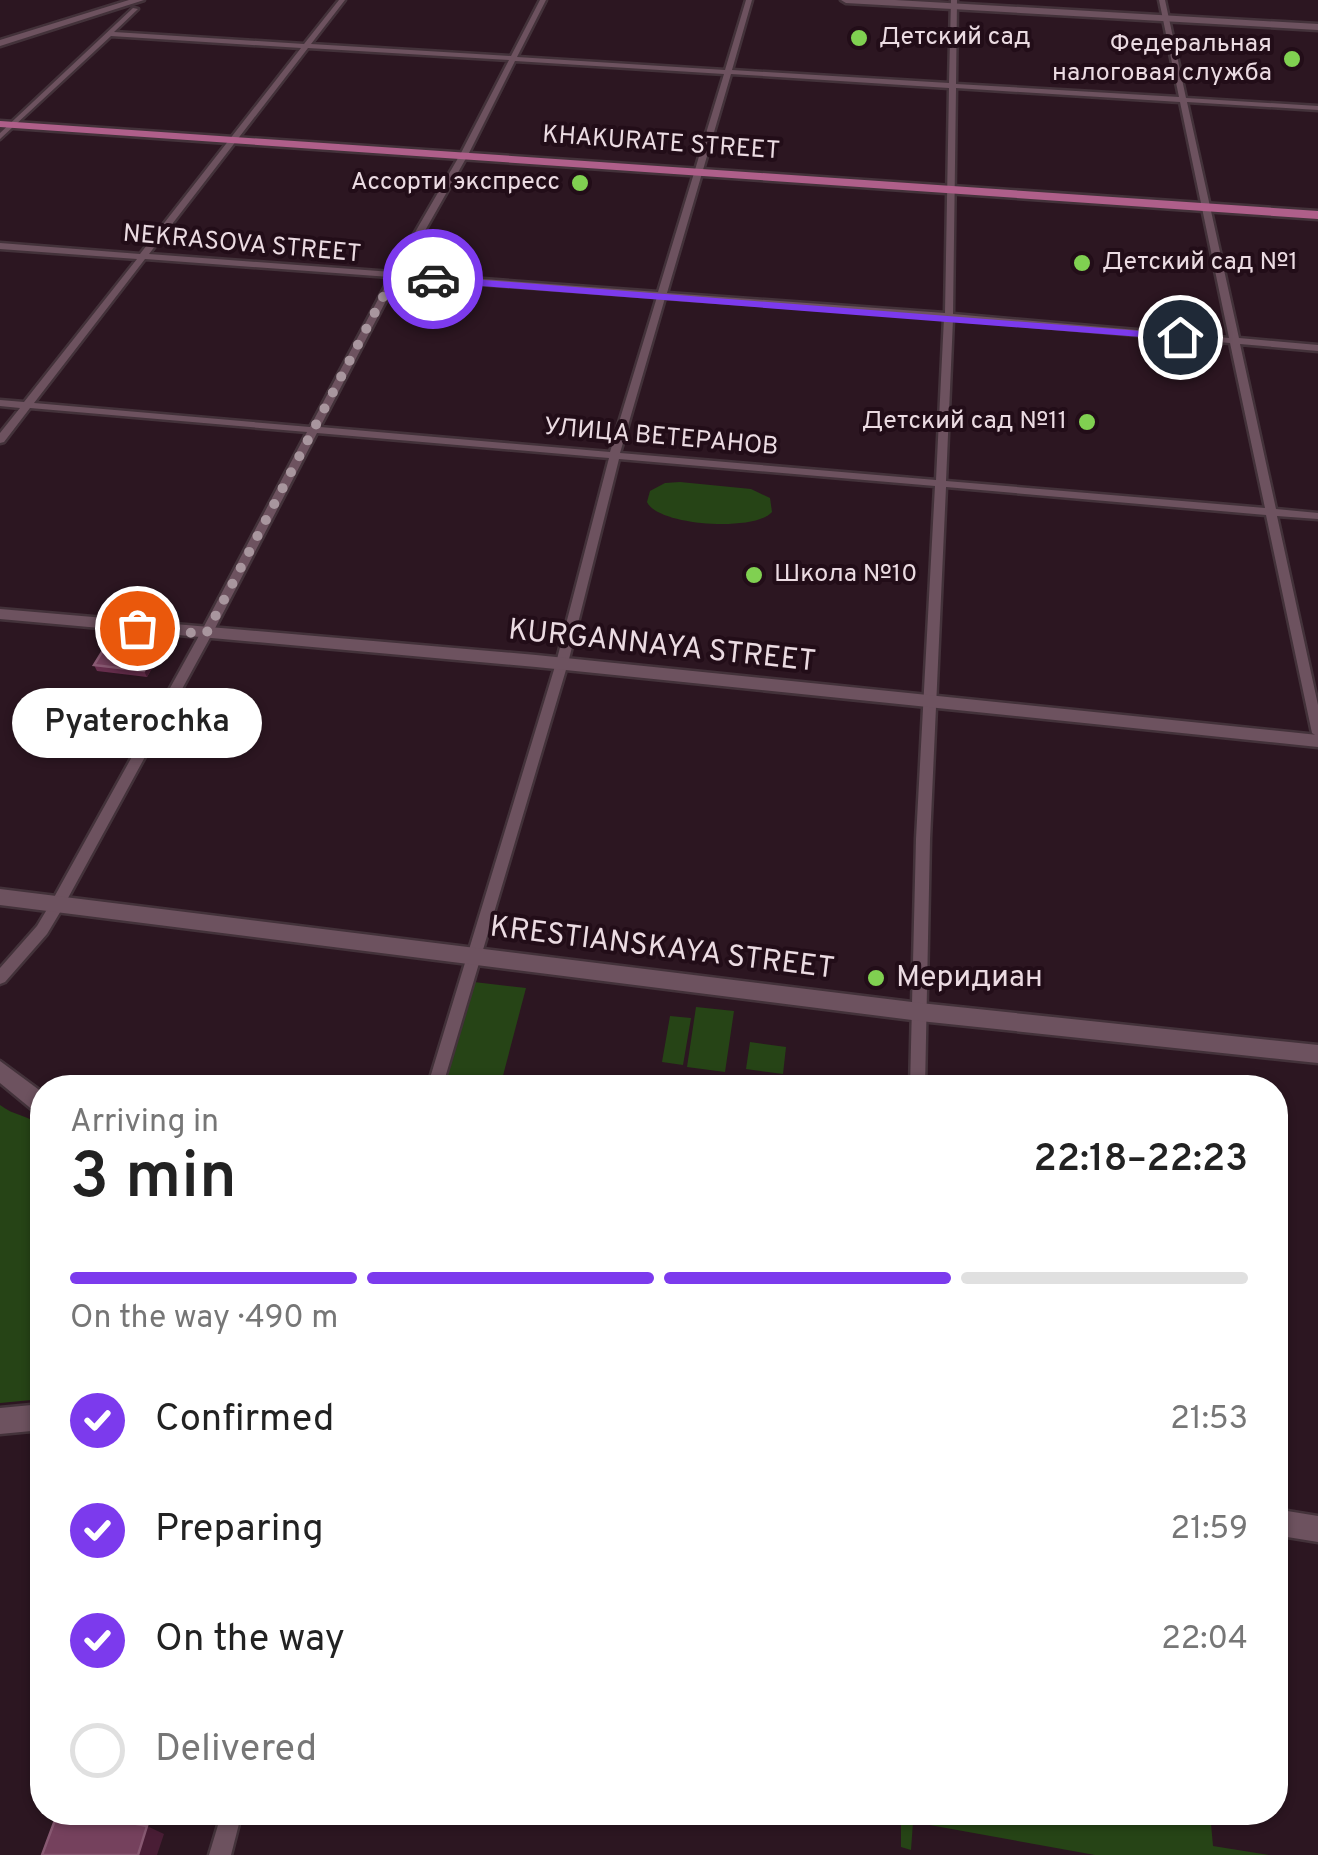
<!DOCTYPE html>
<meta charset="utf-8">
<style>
:root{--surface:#fff;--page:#f6f6f6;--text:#222;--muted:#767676;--line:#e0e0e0;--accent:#7c3aed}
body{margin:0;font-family:Overpass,sans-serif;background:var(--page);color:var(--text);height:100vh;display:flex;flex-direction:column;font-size:38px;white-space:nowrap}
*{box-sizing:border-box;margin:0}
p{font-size:32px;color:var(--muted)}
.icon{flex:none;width:55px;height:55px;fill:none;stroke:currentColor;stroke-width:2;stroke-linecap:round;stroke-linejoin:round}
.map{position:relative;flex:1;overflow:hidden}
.drawer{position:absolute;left:30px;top:1075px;width:1258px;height:750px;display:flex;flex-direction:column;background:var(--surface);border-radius:40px;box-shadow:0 2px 8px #0004}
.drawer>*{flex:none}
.pin{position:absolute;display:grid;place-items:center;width:85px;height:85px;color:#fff;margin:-42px;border:5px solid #fff;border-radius:50%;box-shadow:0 2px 10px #0007}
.courier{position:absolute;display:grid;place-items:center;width:100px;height:100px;margin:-50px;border:8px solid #7c3aed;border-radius:50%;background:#fff;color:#222;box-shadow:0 2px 12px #0007}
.bubble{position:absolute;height:70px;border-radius:35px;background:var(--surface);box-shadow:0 2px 8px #0004;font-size:32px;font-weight:600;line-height:70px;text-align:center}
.summary em{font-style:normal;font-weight:600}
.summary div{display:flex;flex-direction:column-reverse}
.summary{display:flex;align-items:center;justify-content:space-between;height:170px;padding:0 40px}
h1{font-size:65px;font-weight:600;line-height:75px}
.bar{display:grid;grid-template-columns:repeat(4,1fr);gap:15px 10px;align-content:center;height:120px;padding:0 40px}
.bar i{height:12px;border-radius:8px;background:var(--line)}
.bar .selected{background:var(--accent)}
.bar p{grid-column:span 4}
ol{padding:0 40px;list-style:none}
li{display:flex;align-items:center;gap:30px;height:110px}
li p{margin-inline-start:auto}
li .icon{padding:10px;border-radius:50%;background:var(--accent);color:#fff;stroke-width:4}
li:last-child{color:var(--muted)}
li i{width:55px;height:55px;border:5px solid var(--line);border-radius:50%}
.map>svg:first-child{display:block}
.green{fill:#264416}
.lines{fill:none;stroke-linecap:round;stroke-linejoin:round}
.street-casing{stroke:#43323a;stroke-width:5}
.secondary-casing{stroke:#43323a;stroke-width:5}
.primary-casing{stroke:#43323a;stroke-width:5}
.street{fill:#6d525f;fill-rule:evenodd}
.secondary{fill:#6d525f;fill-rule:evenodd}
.primary{fill:#af5f8a;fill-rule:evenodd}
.wall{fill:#672e4d}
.shaded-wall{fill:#491d35}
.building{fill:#75415d;stroke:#885972;stroke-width:2.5}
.route{fill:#7c3aed}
.done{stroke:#a8969e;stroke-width:10;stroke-dasharray:0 18}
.poi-dot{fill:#80d051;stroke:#220d18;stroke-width:4}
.labels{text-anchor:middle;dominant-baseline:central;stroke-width:8;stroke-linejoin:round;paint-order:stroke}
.far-poi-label{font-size:25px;fill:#ebdbe2;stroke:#220d18;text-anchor:start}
.far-street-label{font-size:25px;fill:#ebdbe2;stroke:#220d18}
.street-label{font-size:30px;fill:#ebdbe2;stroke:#220d18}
.poi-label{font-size:30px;fill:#ebdbe2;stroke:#220d18;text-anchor:start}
</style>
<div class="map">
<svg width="1318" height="1855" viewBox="0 0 1318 1855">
<rect width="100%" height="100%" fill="#2c1621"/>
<g class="green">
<path d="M680,482L751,489L770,498L772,512C755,532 658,526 647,502L650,491L665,483Z"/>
<polygon points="474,982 526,988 500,1087 444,1087"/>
<polygon points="696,1007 734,1011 725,1072 687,1067"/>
<polygon points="670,1016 691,1018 683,1065 662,1062"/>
<polygon points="750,1042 786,1047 783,1074 746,1069"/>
<path d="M0,1105C14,1116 28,1115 42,1126V1399L0,1403Z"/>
<polygon points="1210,1813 1213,1846 1269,1855 1095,1855 913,1822 911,1850 901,1847 901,1813"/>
</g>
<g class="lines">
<defs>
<g id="street">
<path d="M339,0H345L311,44L511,56L540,0H546L517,57L725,70L746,0H752L732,70L949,83L951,0H957L956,84L1179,97L1159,0H1165L1186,98L1318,106V110L1187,102L1239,338L1318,345V351L1240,344L1276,509L1318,513V519L1277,516L1318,705V737L1312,733L1266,515L946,487L930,839L925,1088H910L916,839L935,486L619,459L568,663L442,1088H427L556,663L609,458L317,433L212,634L62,909L47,934L5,982L0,984V968L37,926L52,901L200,634L307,432L30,408L4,442L0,443V433L20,408L0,406V400L24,402L137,259L0,249V243L140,254L301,48L111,36L0,139V133L133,8L138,9L114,32L304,44ZM308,48L509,60L461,153L392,272L149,254ZM515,61L724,74L658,292L401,273L469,153ZM731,74L949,88L945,313L667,293ZM956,88L1180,102L1229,338L953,314ZM145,259L390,277L310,427L34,403ZM398,278L657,297L610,452L320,427ZM665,298L944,318L936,480L620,453ZM953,319L1230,343L1265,508L946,481Z"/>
<polygon points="222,1812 242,1812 231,1855 209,1855"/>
</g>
<g id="secondary">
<polygon points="129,0 144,0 0,46 0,40"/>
<polygon points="841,0 895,0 1318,24 1318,30 846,3"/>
<polygon points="0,609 536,655 1318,735 1318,747 536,667 0,619"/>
<polygon points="0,889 920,1003 1318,1045 1318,1063 920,1021 0,905"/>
<polygon points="0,1061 42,1092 42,1113 34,1111 0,1083"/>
<polygon points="42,1404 42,1430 0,1434 0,1408"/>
<polygon points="1275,1509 1318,1516 1318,1542 1275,1535"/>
</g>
<polygon id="primary" points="0,121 1318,211 1318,219 0,127"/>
</defs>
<use href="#street" class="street-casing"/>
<use href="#secondary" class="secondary-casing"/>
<use href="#primary" class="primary-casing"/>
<use href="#street" class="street"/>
<use href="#secondary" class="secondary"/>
<use href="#primary" class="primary"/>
</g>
<polygon class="wall" points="165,645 147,677 97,671 94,665"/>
<g class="shaded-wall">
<polygon points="162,639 165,645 147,677 144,671"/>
<polygon points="147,1826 164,1834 157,1855 138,1855"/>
</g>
<g class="building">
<polygon points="113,634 162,639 144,671 94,665"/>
<polygon points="58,1812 74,1812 147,1826 138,1855 42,1855"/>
</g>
<polygon class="route" points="433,276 1180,334 1186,337 1180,340 429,282"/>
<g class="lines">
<polyline class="done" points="137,628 206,634 394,276 433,279"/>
</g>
<g class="poi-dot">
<circle cx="859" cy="38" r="10"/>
<circle cx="1292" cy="59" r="10"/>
<circle cx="580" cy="183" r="10"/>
<circle cx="1082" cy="263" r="10"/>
<circle cx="1087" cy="422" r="10"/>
<circle cx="754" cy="575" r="10"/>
<circle cx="876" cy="978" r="10"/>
</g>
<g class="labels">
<g class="far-poi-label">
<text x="879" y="38">Детский сад</text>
<text x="1272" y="45" text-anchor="end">Федеральная<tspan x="1272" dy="29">налоговая служба</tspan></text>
<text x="560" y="183" text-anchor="end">Ассорти экспресс</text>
<text x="1102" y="263">Детский сад №1</text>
<text x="1067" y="422" text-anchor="end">Детский сад №11</text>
<text x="774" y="575">Школа №10</text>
</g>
<g class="far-street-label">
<text transform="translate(661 144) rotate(4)">KHAKURATE STREET</text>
<text transform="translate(242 245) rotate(5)">NEKRASOVA STREET</text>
<text transform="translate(661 438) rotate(5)">УЛИЦА ВЕТЕРАНОВ</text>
</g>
<g class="street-label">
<text transform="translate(662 647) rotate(6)">KURGANNAYA STREET</text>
<text transform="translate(662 949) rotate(7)">KRESTIANSKAYA STREET</text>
</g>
<g class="poi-label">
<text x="896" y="978">Меридиан</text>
</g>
</g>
</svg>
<div class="pin" style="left:137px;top:628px;background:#ea580c"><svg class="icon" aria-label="bag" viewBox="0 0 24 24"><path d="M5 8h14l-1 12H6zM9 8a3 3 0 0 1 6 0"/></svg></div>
<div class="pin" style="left:1180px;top:337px;background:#1f2937"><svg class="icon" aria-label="home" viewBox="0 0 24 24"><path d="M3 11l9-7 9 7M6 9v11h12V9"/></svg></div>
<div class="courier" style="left:433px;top:279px"><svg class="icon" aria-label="car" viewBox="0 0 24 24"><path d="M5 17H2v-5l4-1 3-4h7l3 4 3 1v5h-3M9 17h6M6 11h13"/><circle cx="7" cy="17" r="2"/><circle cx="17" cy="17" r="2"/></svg></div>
<div class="bubble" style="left:12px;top:688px;width:250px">Pyaterochka</div>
<section class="drawer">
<div class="summary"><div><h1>3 min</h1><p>Arriving in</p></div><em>22:18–22:23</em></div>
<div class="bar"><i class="selected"></i><i class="selected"></i><i class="selected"></i><i></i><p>On the way · 490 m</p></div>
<ol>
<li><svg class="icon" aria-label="check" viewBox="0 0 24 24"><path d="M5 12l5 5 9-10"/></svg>Confirmed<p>21:53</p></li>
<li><svg class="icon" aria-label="check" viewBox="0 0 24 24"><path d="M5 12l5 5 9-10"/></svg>Preparing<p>21:59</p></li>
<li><svg class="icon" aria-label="check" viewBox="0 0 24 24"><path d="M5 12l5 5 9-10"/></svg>On the way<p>22:04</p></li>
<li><i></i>Delivered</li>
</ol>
</section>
</div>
